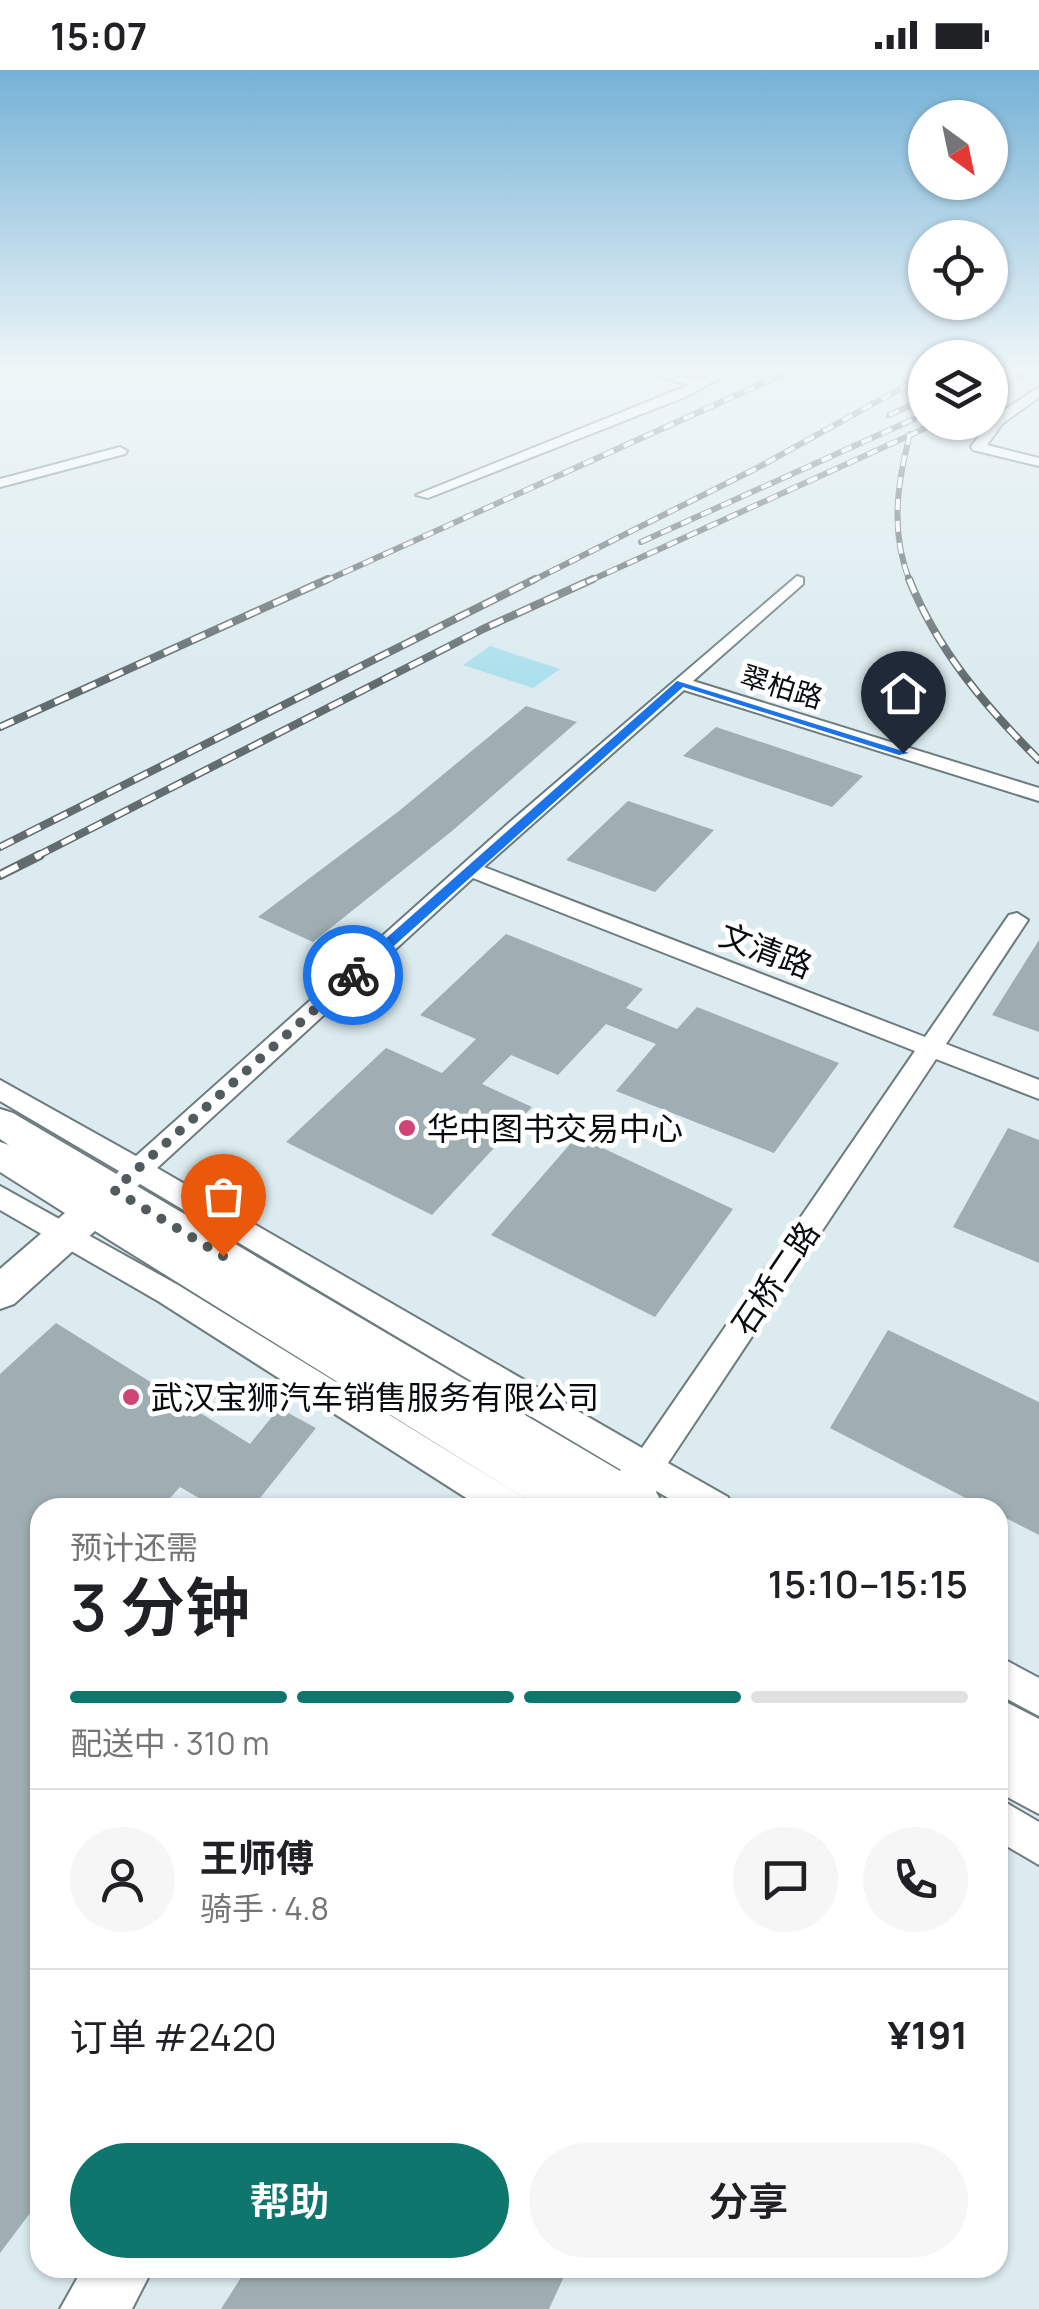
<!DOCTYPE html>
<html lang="zh">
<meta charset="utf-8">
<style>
:root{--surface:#fff;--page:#f6f6f6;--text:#202124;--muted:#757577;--line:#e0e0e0;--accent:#0f766e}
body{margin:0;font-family:Manrope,"Noto Sans SC",sans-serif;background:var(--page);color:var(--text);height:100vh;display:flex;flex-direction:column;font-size:38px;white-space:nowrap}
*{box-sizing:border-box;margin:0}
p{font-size:32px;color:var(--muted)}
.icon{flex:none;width:55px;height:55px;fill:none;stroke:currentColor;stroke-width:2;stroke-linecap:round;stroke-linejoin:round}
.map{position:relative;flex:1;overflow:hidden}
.panel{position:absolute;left:30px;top:1428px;width:978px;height:780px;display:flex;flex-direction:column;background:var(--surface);border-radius:30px;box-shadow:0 2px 8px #0004}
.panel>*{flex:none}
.needle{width:65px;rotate:147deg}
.buttons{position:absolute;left:908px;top:30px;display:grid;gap:20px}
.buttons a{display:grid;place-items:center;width:100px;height:100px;border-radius:50%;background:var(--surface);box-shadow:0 2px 8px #0004;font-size:50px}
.pin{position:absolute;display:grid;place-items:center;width:85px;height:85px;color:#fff;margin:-102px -42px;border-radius:50% 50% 50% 0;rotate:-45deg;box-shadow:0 0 10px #0007}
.pin .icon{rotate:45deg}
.courier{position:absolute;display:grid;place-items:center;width:100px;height:100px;margin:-50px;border:8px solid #1a73e8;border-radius:50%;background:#fff;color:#222;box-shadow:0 2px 12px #0007}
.overview em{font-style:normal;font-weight:600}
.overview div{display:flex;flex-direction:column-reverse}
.overview{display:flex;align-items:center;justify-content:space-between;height:170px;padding:0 40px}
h1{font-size:65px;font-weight:600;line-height:75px}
.bar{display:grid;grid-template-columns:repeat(4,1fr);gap:15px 10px;align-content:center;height:120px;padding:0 40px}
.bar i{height:12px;border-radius:8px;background:var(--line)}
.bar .selected{background:var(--accent)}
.bar p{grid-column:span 4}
.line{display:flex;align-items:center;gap:25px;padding:0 40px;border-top:2px solid var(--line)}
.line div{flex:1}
.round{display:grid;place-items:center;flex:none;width:105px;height:105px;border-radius:52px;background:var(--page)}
.button{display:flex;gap:20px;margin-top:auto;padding:20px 40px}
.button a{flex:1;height:115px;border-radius:60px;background:var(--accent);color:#fff;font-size:40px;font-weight:600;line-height:115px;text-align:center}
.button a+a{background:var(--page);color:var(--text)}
.status{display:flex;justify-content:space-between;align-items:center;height:70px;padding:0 50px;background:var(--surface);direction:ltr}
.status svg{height:28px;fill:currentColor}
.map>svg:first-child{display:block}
.green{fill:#abe0ec}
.building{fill:#9faeb2}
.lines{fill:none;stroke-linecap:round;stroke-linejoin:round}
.street-casing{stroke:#6c7b7e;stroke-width:4}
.secondary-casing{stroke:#6c7b7e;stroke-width:4}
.street{fill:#fff;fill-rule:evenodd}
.secondary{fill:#fff;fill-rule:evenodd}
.rail-far2-casing{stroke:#626c6f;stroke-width:6}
.rail-far1-casing{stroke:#626c6f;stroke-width:8}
.rail-casing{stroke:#626c6f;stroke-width:10}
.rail-far2{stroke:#fff;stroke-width:4;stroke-dasharray:11;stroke-linecap:butt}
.rail-far1{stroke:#fff;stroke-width:5;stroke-dasharray:15;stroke-linecap:butt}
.rail{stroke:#fff;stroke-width:6;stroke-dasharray:20;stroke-linecap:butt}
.route{fill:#1a73e8}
.done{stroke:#515a5d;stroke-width:10;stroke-dasharray:0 18}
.poi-dot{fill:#cf4375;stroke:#fff;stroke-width:4}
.labels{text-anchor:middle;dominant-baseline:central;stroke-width:10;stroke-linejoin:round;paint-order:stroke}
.far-street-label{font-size:28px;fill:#070c0e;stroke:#fff}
.street-label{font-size:32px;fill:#070c0e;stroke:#fff}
.poi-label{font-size:32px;fill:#070c0e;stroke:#fff;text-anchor:start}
</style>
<div class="status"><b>15:07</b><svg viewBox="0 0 49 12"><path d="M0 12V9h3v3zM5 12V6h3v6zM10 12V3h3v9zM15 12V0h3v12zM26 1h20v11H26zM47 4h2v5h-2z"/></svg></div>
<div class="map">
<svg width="1039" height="2239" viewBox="0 0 1039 2239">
<rect width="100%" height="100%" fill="#dbebef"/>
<polygon class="green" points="490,576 560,599 533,618 463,595"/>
<g class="building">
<polygon points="526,636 577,652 452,761 313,872 258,847 399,741"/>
<polygon points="716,657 863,706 832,737 683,686"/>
<polygon points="628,731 714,760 655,822 566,790"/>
<polygon points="506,864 643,919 626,938 677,959 697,937 839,993 774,1083 616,1021 656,974 606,954 558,1005 511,985 482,1014 532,1037 432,1145 286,1072 386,978 442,1003 476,969 420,945"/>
<polygon points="1039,870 1039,962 992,945"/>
<polygon points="1008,1058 1039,1070 1039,1193 953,1157"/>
<polygon points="577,1066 733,1139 655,1247 491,1165"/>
<polygon points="56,1253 250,1374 279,1338 316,1358 252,1438 216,1438 180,1417 161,1438 40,1438 40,2130 0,2183 0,1304"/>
<polygon points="888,1260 1039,1332 1039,1465 998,1444 998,1438 985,1438 830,1358"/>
<polygon points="247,2198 568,2198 549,2239 221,2239"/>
</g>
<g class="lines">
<defs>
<g id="street">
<path d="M634,300C653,300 687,312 702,308C715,305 721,300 735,300L685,327L428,428L416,425L689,315Z"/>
<polygon points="1039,317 1039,327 1002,354 987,375 1039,388 1039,396 973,380 971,377 992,348"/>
<polygon points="120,377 127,381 125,384 0,417 0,409"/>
<path d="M797,506L803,508V514L693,611L1039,718V731L684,620L484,797L925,967L1009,845L1017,843L1028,850L946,974L1039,1010V1029L936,989L668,1393L728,1427L732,1438H685L140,1114L124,1128H104L100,1121L119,1101L0,1031V1010L136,1086L510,752ZM473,808L915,981L642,1378L157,1098Z"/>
<polygon points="0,1116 178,1215 523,1427 527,1438 482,1438 158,1231 0,1140"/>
<polygon points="998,1586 1039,1608 1039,1646 998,1624"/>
<polygon points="998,1728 1039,1752 1039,1795 998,1771"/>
</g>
<g id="secondary">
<polygon points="0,1039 13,1043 620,1401 631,1384 647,1378 663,1384 669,1398 656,1422 665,1438 540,1438 95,1161 14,1234 0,1239 0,1199 65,1143 0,1102 0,1072 9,1075 0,1069"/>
<polygon points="998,1628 1039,1649 1039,1744 998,1722"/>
<polygon points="83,2198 153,2198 132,2239 60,2239"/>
</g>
</defs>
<use href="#street" class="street-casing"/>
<use href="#secondary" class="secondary-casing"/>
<use href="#street" class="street"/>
<use href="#secondary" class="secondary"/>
<defs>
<g id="rail-far2">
<polyline points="990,324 1031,300"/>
<polyline points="889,345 925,329"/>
<path d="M910,364C897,414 890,462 910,512"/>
<polyline points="641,472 914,349"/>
<polyline points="323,512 792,300"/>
<polyline points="530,512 757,398 925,305"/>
<polyline points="587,512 939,352"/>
</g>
<g id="rail-far1">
<path d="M909,509C938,581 985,636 1039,690"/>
<polyline points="0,657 328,509"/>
<polyline points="0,777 535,509"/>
<polyline points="35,787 483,559 593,509"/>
</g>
<polyline id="rail" points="0,805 40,785"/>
</defs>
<use href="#rail-far2" class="rail-far2-casing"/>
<use href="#rail-far1" class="rail-far1-casing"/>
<use href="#rail" class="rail-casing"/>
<use href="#rail-far2" class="rail-far2"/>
<use href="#rail-far1" class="rail-far1"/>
<use href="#rail" class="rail"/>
</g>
<linearGradient id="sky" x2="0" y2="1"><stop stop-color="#75b2d6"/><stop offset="0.49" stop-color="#eff6f8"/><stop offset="1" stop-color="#eff6f8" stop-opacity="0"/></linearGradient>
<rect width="1039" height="613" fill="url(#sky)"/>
<polygon class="route" points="677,611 909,683 899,685 683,617 358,908 348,908 348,902"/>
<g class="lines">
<polyline class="done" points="223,1186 114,1120 353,905"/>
</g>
<g class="poi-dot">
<circle cx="407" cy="1058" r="10"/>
<circle cx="131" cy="1327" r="10"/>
</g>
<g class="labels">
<g class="far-street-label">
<text transform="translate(782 616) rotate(17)">翠柏路</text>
</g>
<g class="street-label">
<text transform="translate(766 880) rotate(21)">文清路</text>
<text transform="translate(775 1208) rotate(-56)">石桥二路</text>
</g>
<g class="poi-label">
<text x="427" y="1058">华中图书交易中心</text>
<text x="151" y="1327">武汉宝狮汽车销售服务有限公司</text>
</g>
</g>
</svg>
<div class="buttons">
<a><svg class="needle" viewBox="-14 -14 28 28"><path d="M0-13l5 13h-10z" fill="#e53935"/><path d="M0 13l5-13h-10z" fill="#757577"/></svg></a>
<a><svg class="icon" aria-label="locate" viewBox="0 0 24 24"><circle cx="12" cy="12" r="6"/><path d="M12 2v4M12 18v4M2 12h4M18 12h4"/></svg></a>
<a><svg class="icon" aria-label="layers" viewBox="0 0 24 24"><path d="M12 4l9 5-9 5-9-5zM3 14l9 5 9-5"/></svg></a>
</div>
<div class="pin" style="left:223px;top:1186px;background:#ea580c"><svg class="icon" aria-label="bag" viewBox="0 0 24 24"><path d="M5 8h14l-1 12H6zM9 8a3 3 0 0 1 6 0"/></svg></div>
<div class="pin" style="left:903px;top:683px;background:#1f2937"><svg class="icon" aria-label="home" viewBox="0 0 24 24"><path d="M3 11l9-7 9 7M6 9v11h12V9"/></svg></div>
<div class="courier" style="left:353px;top:905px"><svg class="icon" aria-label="bike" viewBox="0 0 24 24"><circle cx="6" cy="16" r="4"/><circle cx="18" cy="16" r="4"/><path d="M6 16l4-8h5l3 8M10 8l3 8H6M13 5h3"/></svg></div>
<section class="panel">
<div class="overview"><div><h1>3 分钟</h1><p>预计还需</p></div><em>15:10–15:15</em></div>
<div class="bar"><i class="selected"></i><i class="selected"></i><i class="selected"></i><i></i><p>配送中 · 310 m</p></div>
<div class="line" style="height:180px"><a class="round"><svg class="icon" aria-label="person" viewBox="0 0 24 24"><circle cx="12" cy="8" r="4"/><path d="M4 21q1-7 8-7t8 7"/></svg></a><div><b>王师傅</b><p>骑手 · 4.8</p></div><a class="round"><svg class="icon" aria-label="chat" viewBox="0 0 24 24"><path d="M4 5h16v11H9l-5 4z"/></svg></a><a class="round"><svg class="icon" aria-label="phone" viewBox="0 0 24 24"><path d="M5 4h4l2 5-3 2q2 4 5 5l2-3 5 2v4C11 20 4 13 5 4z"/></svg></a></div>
<div class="line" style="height:130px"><div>订单 #2420</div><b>¥191</b></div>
<div class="button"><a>帮助</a><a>分享</a></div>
</section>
</div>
